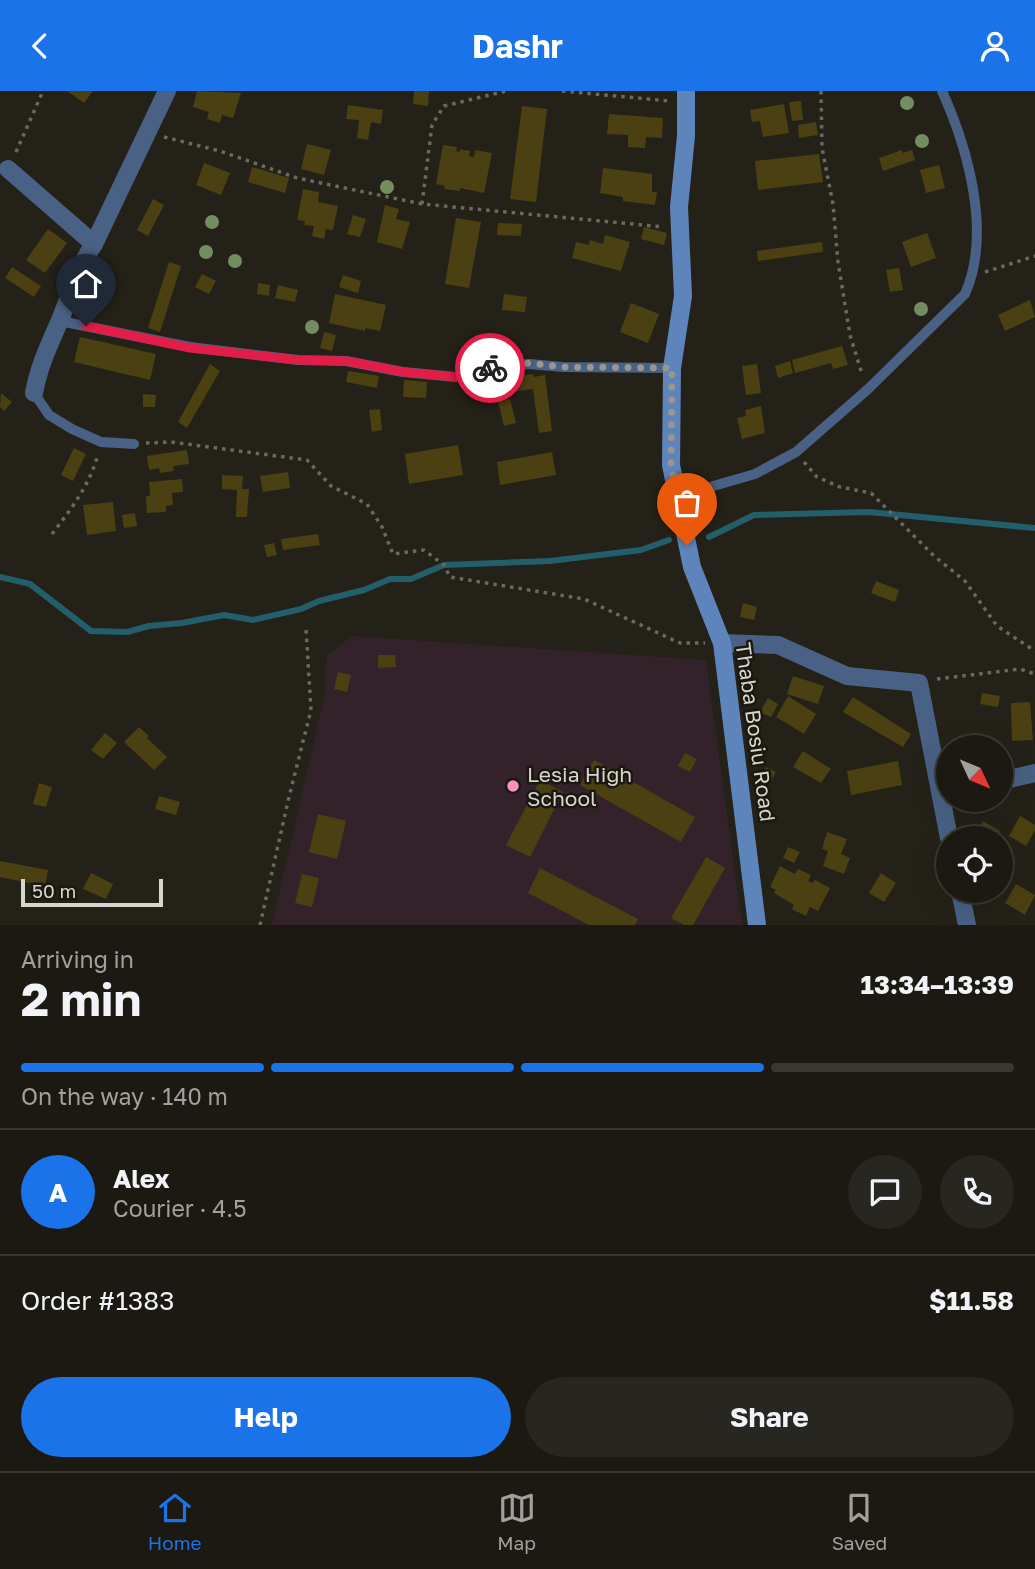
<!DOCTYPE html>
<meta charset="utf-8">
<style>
:root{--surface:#1b1912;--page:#282620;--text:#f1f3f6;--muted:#a0a09f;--line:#393832;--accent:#1a73e8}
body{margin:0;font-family:"Golos Text",sans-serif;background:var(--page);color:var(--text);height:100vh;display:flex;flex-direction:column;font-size:26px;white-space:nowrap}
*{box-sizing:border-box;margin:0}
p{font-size:23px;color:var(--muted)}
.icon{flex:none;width:38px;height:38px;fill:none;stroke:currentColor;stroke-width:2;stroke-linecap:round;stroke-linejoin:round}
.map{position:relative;height:834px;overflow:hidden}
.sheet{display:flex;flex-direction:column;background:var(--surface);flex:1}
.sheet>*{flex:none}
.needle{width:46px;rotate:134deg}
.buttons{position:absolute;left:936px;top:644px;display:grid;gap:14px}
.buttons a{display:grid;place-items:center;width:77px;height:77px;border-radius:50%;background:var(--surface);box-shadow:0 7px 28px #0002,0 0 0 2px var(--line);font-size:35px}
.scale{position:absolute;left:21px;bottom:18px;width:142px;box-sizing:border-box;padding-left:7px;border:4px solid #d6d5ce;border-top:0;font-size:19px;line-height:24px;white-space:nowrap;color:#d6d5ce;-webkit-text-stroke:5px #1a180f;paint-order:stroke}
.pin{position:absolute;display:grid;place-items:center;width:60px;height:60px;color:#fff;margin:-72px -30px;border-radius:50% 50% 50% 0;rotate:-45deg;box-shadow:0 0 7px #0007}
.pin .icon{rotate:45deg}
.courier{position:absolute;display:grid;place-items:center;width:70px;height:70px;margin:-35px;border:5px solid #e11d48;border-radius:50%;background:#fff;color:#222;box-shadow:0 2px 9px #0007}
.summary em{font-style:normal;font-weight:700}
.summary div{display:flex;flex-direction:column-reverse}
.summary{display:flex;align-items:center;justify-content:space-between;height:119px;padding:0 21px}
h1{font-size:46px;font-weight:700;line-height:52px}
.bar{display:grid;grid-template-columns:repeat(4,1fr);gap:10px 7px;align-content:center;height:84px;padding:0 21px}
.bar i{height:9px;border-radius:5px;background:var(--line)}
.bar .current{background:var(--accent)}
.bar p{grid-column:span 4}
.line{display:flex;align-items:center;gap:18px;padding:0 21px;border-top:2px solid var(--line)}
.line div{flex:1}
.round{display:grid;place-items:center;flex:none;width:74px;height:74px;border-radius:37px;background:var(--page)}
.primary-button{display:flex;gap:14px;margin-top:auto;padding:14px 21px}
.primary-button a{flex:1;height:80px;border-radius:42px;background:var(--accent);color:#fff;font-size:28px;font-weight:700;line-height:80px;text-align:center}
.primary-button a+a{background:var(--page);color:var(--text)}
header{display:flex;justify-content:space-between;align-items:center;height:91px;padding:0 21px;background:var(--accent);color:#fff;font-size:32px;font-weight:700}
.menu{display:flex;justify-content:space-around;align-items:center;height:98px;border-top:2px solid var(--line);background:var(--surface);font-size:19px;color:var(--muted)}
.menu a{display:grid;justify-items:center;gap:4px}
.menu .current{color:var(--accent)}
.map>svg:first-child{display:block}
.education{fill:#34222a}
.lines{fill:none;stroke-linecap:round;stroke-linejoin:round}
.stream{stroke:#225f6b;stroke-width:6}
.building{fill:#4b4012}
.path{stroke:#6a6860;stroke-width:3.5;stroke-dasharray:3.5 5;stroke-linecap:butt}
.lane{stroke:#486184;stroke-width:10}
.street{stroke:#486184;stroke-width:18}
.secondary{stroke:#5d85bc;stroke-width:18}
.tree{fill:#738d61}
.done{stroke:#98968e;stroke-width:7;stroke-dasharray:0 12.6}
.route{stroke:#e11d48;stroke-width:9}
.poi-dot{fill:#fd8ec0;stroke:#1a180f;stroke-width:2.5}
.labels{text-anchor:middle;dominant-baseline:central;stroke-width:5;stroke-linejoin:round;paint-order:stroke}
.street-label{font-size:21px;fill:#d6d5ce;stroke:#1a180f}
.poi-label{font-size:21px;fill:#d6d5ce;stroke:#1a180f;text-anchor:start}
</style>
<header><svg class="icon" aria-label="back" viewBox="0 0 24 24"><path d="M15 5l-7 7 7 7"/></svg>Dashr<svg class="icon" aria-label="person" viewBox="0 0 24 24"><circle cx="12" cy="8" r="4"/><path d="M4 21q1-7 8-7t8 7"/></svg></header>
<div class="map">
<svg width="1035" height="834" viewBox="0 0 1035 834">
<rect width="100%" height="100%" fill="#242118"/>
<polygon class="education" points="352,545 706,569 742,834 272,834 324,607 327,564"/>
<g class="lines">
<g class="stream">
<polyline points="709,446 754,424 869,421 1035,437"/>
<polyline points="0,486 30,493 91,540 127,541 149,535 182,532 224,524 253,529 301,518 319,510 364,499 390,488 411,488 444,474 550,470 641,459 669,449"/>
</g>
</g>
<g class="building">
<polygon points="67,0 93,0 84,12"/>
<polygon points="197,0 241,2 233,27 222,24 220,32 207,28 209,21 193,16"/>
<polygon points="414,0 429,0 428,15 413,13"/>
<polygon points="801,10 803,29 792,30 789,11"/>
<polygon points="784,13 789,42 763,46 760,30 752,31 750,19"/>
<polygon points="348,14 383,19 381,33 371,31 368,49 357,47 359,29 346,28"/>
<polygon points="522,15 547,18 536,111 510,108"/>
<polygon points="609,23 663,27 662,47 646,46 645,57 628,56 628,44 607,43"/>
<polygon points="816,31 818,44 799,47 798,34"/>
<polygon points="307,53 331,59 324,84 301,78"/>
<polygon points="443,54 457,56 456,60 460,61 460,58 470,60 469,65 474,66 475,59 492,62 484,102 460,97 460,100 444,98 445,95 436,93"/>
<polygon points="902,59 903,62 912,59 915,69 883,80 879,67"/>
<polygon points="819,63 823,91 758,99 755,70"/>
<polygon points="204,72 230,82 221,104 196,94"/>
<polygon points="939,74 945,97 926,102 920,79"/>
<polygon points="252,76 289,87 285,102 248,91"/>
<polygon points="603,77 652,83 652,101 657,101 655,114 623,110 623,106 600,102"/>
<polygon points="303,98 319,101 318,111 338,115 333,139 326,138 324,148 312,145 314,135 304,134 305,130 297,129"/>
<polygon points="153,108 164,114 148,145 137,139"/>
<polygon points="385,114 399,118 396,128 410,131 402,158 377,151"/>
<polygon points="353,124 366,128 360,146 347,143"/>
<polygon points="456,127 481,131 469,197 445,193"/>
<polygon points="498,132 522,133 521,145 497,144"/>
<polygon points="644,136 667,142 664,154 641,148"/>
<polygon points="48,138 67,152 45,182 26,169"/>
<polygon points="927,142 936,167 911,176 902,151"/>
<polygon points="605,144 630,151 621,180 572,167 576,151 589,154 590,149 603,153"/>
<polygon points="822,151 823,161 758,170 757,160"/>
<polygon points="169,171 181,175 160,241 148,237"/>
<polygon points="12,176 41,195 34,206 5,187"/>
<polygon points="899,177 903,199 890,201 886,179"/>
<polygon points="202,183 216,190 209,203 195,196"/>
<polygon points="343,184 361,190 358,202 339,196"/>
<polygon points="258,192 270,194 269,205 257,203"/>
<polygon points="278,194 298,199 295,211 275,207"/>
<polygon points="335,203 386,214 380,240 365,237 365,240 329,232"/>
<polygon points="504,203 527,206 525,221 502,219"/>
<polygon points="1030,209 1035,226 1005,240 998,224"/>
<polygon points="631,212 659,223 648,252 620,241"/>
<polygon points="324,241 336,244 332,260 320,257"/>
<polygon points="80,246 156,263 150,289 74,271"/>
<polygon points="842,255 848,274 833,278 831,272 795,282 792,269"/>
<polygon points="790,270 793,282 778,287 775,275"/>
<polygon points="210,273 220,280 187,337 178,331"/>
<polygon points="757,273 761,302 746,304 742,275"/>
<polygon points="348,280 379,285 377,297 346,291"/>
<polygon points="533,283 534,286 545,284 552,340 539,342 533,298 513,301 511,286"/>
<polygon points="404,289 427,291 426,307 403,306"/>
<polygon points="1,302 12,311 4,320 0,316"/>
<polygon points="143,303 156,304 155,316 143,316"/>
<polygon points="510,308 516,332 504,335 498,311"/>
<polygon points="761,315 765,342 742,348 737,327 746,325 745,319"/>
<polygon points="380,318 382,339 372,341 369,319"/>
<polygon points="458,354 463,384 409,393 405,363"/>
<polygon points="74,357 86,363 73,390 61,384"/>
<polygon points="187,359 189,373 173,375 174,380 160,382 159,377 149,379 147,365"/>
<polygon points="552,361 556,384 500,394 497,371"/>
<polygon points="288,381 290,397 263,401 260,385"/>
<polygon points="222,384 243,385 242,398 249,398 247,426 236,426 237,399 222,398"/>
<polygon points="182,388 183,401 172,402 173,414 166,415 166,421 147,422 146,405 150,405 149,391"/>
<polygon points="113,411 116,440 87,444 83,414"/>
<polygon points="135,422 137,435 124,437 122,424"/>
<polygon points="318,443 320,454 283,459 281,448"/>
<polygon points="274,452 277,464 267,466 264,454"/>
<polygon points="876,490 899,499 895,511 871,502"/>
<polygon points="743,512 757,516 754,529 740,526"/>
<polygon points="378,564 395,564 396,576 378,577"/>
<polygon points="338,581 351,584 347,601 334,598"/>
<polygon points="793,585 824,595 818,613 787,603"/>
<polygon points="982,602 1000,605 998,616 980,613"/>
<polygon points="788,605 816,623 804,643 776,626"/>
<polygon points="853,606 911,643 903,656 843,621"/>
<polygon points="768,607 778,613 771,626 760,621"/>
<polygon points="1030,611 1033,649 1012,650 1011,612"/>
<polygon points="139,636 149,645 147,647 167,666 154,679 124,651"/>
<polygon points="105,642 117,652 103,668 91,659"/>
<polygon points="803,660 831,678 821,692 793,676"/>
<polygon points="685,662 697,668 690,681 678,675"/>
<polygon points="594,669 695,726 681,751 580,694"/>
<polygon points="898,670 902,694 851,704 847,680"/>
<polygon points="766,676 776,681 769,693 760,688"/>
<polygon points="540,689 563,701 530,766 506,754"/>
<polygon points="39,692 52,696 46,716 33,713"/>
<polygon points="159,705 180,711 176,724 155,718"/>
<polygon points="318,723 346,730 337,768 309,761"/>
<polygon points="1020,725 1035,734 1035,739 1026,755 1009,745"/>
<polygon points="983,730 1000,740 996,747 973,747"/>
<polygon points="827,741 847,748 841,763 850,767 844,783 823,775 828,760 822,758"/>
<polygon points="788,756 800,761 794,772 783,767"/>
<polygon points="706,766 725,777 693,834 684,834 671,827"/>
<polygon points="0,770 48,779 45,795 0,786"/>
<polygon points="780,775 795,783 798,778 811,784 808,790 813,792 815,789 830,797 818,820 810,816 806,825 792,818 794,814 774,802 776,799 770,796"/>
<polygon points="540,777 638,828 635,834 589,834 528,802"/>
<polygon points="91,782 113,793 106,808 83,798"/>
<polygon points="881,782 896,792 884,811 869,802"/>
<polygon points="302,783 319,787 312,816 295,812"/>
<polygon points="1016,793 1035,804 1025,824 1005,812"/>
</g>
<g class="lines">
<g class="path">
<polyline points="562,0 670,10"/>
<polyline points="821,0 822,57 833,113 838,171 850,244 862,283"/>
<polyline points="164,46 220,60 297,87 422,113 664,136"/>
<polyline points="16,61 43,0"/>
<polyline points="422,113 432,34 444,15 506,0"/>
<polyline points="985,181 1035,165"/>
<polyline points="146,352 171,351 307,369 331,395 367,413 382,436 393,463 424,459 444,474 450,486 584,508 680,552 705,552"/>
<polyline points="804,371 817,386 840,396 871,402 934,465 965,490 997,535 1035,560"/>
<path d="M52,443C71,418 90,394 98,363"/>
<polyline points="937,588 1020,578 1035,583"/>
<polyline points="260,834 289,706 311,619 306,538"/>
</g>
<g class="lane">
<polyline points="60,230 190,256 298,269 346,270 403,281 456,286 492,277 529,273 563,276 672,277"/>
<polyline points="34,302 49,324 72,338 101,351 134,353"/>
<path d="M677,410L689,402L755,383L796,361L867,299L965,203C992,142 968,58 942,0"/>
</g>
<g class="street">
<polyline points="8,78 94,153"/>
<path d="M34,302C39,275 49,254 60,229C71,203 78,176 94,153L167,0"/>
<polyline points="722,552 778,554 847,585 919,592 949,747"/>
<polyline points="1001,690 1035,682"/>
<polyline points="960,800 967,834"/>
</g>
<polyline class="secondary" points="686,0 686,45 679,116 683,205 672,277 671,374 692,476 722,552 757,834"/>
</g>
<g class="tree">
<circle cx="907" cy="12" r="7"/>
<circle cx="922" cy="50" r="7"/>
<circle cx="387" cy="96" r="7"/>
<circle cx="212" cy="131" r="7"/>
<circle cx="206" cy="161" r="7"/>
<circle cx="235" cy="170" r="7"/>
<circle cx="921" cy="218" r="7"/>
<circle cx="312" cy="236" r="7"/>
</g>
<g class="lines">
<polyline class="done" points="490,277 529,272 563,276 672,277 671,374 687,454"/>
<polyline class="route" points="86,235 190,257 298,269 346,270 404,281 456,286 490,277"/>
</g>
<circle class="poi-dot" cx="513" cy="695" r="7"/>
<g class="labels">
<g class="street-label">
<text transform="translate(756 641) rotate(82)">Thaba Bosiu Road</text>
</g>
<g class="poi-label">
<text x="527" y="683">Lesia High<tspan x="527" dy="24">School</tspan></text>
</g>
</g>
</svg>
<div class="buttons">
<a><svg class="needle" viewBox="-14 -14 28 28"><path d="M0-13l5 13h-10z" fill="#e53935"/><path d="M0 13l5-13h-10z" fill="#a0a09f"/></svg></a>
<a><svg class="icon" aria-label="locate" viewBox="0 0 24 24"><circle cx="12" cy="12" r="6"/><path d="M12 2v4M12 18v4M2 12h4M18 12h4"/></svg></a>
</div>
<div class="scale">50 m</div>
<div class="pin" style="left:687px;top:454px;background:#ea580c"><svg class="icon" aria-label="bag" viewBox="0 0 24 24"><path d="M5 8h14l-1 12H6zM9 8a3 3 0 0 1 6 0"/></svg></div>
<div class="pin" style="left:86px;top:235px;background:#1f2937"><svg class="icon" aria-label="home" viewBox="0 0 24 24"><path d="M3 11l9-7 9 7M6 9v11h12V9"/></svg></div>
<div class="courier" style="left:490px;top:277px"><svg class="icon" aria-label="bike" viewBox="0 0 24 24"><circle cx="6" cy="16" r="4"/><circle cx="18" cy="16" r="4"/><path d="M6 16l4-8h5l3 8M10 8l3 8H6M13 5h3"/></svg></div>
</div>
<section class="sheet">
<div class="summary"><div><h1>2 min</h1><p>Arriving in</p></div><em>13:34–13:39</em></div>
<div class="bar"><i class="current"></i><i class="current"></i><i class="current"></i><i></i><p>On the way · 140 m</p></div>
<div class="line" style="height:126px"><b class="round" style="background:var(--accent);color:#fff">A</b><div><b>Alex</b><p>Courier · 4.5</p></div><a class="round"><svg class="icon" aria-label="chat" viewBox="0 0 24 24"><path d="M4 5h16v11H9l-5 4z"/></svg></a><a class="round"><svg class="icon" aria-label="phone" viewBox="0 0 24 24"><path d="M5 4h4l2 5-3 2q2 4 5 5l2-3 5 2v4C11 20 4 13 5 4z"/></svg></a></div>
<div class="line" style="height:91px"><div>Order #1383</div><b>$11.58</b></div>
<div class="primary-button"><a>Help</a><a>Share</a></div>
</section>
<nav class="menu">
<a class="current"><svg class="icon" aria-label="home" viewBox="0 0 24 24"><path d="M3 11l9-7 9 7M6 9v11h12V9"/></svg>Home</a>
<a><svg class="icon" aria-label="map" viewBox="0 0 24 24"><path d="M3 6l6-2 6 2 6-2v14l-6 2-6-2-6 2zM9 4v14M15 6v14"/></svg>Map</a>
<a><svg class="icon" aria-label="saved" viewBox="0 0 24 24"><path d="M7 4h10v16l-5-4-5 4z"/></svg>Saved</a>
</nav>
